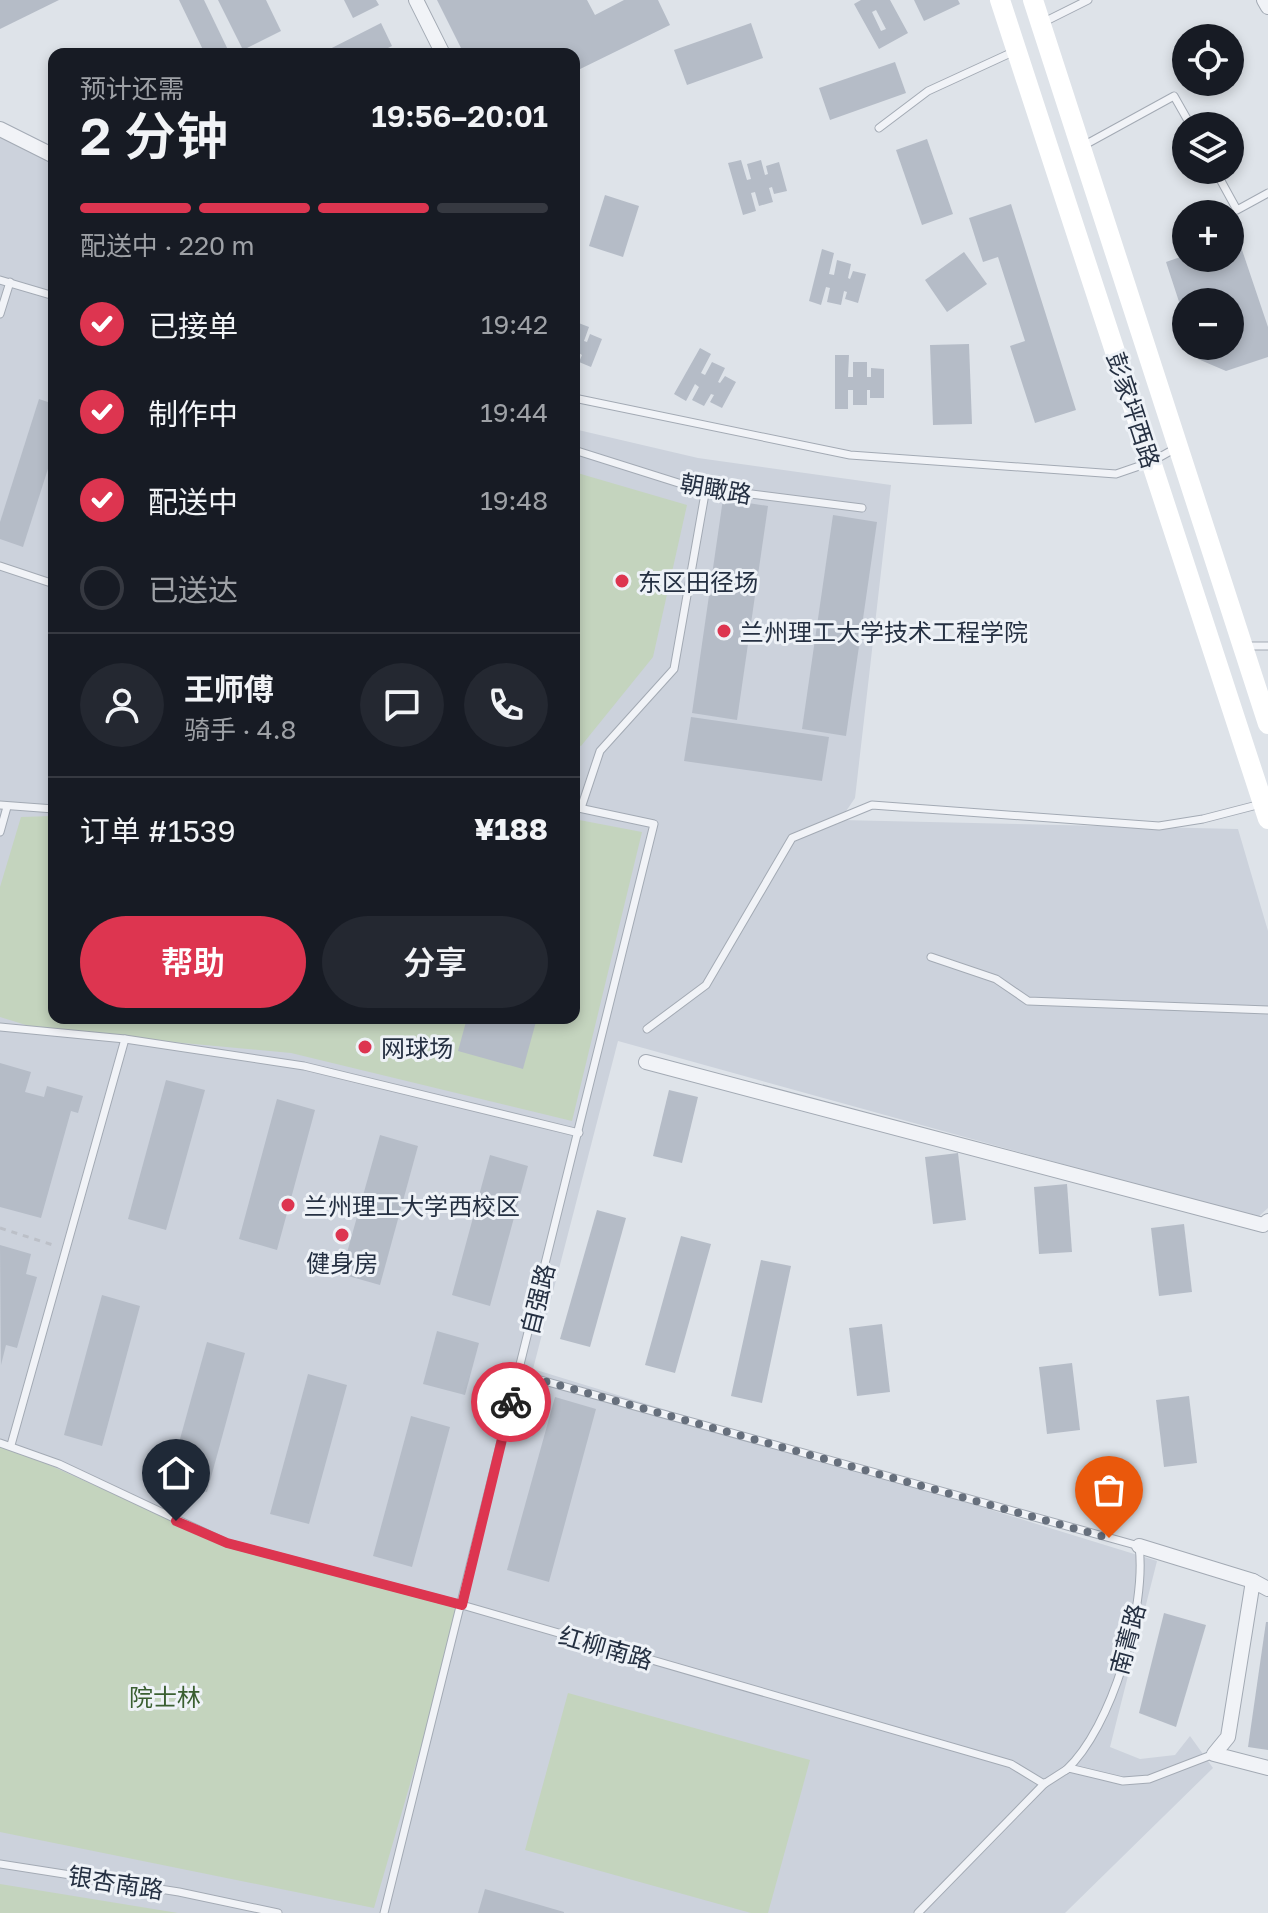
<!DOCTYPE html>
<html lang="zh">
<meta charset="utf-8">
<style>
:root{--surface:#171b24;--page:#242831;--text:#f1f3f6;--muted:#9ea1a6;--line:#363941;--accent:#dd3550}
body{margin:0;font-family:"Golos Text","Noto Sans SC",sans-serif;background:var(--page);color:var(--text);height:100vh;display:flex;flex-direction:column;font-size:30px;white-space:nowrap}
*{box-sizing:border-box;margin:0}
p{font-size:26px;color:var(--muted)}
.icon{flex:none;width:44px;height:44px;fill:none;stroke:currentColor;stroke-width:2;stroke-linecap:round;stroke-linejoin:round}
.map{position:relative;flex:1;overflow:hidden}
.sheet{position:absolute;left:48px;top:48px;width:532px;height:976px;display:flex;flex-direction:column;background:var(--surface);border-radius:16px;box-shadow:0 4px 12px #0003}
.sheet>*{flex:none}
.buttons{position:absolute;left:1172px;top:24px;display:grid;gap:16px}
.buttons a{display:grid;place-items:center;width:72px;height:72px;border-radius:50%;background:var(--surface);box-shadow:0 4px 12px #0003;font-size:40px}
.pin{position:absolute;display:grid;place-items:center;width:68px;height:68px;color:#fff;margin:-82px -34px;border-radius:50% 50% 50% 0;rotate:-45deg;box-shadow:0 0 8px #0007}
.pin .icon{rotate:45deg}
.courier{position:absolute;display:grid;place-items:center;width:80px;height:80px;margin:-40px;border:6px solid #dd3550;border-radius:50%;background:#fff;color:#222;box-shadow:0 2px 10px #0007}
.head em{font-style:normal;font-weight:600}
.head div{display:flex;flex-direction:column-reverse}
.head{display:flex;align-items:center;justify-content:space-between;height:136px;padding:0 32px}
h1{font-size:52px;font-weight:600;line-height:60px}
.bar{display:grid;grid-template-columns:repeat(4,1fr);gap:12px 8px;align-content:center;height:96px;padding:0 32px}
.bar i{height:10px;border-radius:6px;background:var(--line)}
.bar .selected{background:var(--accent)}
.bar p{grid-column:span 4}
.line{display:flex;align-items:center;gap:20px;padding:0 32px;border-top:2px solid var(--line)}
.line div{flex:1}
.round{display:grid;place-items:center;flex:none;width:84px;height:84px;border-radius:42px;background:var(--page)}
ol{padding:0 32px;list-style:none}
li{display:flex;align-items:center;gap:24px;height:88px}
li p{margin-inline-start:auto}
li .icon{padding:8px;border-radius:50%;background:var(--accent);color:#fff;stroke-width:4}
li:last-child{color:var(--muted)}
li i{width:44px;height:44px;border:4px solid var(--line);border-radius:50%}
.primary-button{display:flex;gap:16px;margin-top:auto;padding:16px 32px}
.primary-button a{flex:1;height:92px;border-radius:48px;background:var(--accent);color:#fff;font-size:32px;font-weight:600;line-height:92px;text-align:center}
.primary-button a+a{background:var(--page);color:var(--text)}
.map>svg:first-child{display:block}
.built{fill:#ccd2dc}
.green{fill:#c4d4be}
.building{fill:#b5bcc7;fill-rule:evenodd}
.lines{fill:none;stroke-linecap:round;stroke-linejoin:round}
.service-casing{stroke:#a3aab4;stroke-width:9}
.minor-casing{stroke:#a3aab4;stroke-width:16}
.path{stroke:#bcc0c8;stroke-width:3;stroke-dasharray:6 6;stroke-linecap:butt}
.service{stroke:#f1f3f7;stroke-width:7}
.minor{stroke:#f1f3f7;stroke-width:14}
.secondary{stroke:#fff;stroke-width:20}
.done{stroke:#666f7c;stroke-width:8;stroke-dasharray:0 14.4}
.route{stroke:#dd3550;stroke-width:10}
.poi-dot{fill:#dd3550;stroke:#eef2f7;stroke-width:3}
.labels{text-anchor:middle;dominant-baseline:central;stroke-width:6;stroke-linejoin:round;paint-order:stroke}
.street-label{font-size:24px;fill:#253042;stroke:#eef2f7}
.poi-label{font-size:24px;fill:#253042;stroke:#eef2f7;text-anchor:start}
.park-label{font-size:24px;fill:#3a5f31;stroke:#eef2f7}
</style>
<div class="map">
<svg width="1268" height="1913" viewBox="0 0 1268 1913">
<rect width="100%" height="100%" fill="#dee3e9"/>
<polygon class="built" points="0,122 54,153 54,1018 574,1018 574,429 698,458 891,485 855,798 840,820 1238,829 1268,931 1268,1208 1257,1218 618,1041 533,1369 1157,1561 1110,1747 1140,1759 1175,1755 1190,1736 1213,1768 1065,1913 0,1913"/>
<g class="green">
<polygon points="574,472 687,505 653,657 581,746 574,744"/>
<polygon points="54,816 54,1018 574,1018 574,819 642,832 572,1121 291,1053 42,1030 0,1017 0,887 21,817"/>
<polygon points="0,1443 219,1541 462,1605 374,1908 0,1832"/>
<polygon points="568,1693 810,1760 768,1913 751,1913 525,1850"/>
<polygon points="0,1884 178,1913 0,1913"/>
</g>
<g class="building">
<polygon points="0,0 59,0 0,29"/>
<polygon points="179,0 204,0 230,54 205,54"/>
<polygon points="218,0 266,0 281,31 243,50"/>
<polygon points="344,0 376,0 379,5 353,18"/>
<polygon points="437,0 587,0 595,15 624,0 658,0 670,25 574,72 574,54 464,54"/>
<path d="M861,0H890L908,33L879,49L854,4ZM876,10L886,29L881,31L872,12Z"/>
<polygon points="914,0 958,0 960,4 924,21"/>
<polygon points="381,23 392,46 376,54 320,54"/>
<polygon points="751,23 763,58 687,85 674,50"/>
<polygon points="895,62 906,93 830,120 819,88"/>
<polygon points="927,139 953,214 922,225 896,150"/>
<polygon points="741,160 747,180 751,179 747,164 761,160 765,175 768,174 766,166 779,162 787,191 774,194 772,187 769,188 773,202 759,206 755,192 751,193 756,211 743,215 728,163"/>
<polygon points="605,195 639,206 623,257 589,246"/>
<polygon points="1011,204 1076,410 1035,423 1010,346 1025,341 998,257 983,262 969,218"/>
<polygon points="1238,238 1268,327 1268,357 1226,371 1198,359 1194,346 1230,346 1230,302 1186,302 1185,320 1166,262 1186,255 1230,258 1230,240"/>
<polygon points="822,249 834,253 829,274 834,275 837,260 851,264 848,278 850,279 853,271 866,274 858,303 845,299 847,292 844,291 841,305 827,302 830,288 826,287 821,305 809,301"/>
<polygon points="964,252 987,284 947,312 925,280"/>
<polygon points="576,322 589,327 584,341 587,342 590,334 602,339 591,367 579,362 582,355 579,353 574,365"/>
<polygon points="969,344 972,424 933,425 930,345"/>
<polygon points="700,348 711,354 701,373 705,375 712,362 725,368 718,382 720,383 725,376 736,382 722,408 710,402 714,395 711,394 704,406 692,400 699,387 695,384 686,401 674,394"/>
<polygon points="835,355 849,355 848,377 853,377 853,362 867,362 867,377 871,377 871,368 884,369 884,398 870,398 870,390 867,390 867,405 853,405 853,390 848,390 848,409 835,409"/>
<polygon points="39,399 54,404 54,450 23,547 0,539 0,522"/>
<polygon points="723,499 768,506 737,720 692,713"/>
<polygon points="833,515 877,522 846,736 802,729"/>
<polygon points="691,717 829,737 822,781 684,761"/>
<polygon points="467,1018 537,1018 523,1069 458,1051"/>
<polygon points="0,1063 31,1072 25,1092 44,1097 47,1086 83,1096 78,1113 71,1111 41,1218 0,1207"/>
<polygon points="166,1080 205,1090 166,1230 128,1219"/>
<polygon points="669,1090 698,1097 682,1163 653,1156"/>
<polygon points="277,1099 315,1110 277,1250 239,1239"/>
<polygon points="380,1135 418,1146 380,1285 341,1274"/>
<polygon points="958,1153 966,1220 933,1224 925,1157"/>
<polygon points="490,1155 528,1166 490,1306 452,1295"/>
<polygon points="1067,1184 1072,1252 1039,1254 1034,1187"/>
<polygon points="597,1210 626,1218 590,1347 560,1339"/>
<polygon points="1184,1224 1192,1292 1159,1296 1151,1228"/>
<polygon points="681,1236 711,1244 675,1373 645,1365"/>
<polygon points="0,1245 31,1254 26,1274 37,1277 17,1348 6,1345 1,1365"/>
<polygon points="761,1260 791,1266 762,1403 731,1396"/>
<polygon points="102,1295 140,1306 102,1446 64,1435"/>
<polygon points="882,1324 890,1392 857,1396 849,1328"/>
<polygon points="437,1331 479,1343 465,1395 423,1384"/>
<polygon points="207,1342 245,1353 207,1492 168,1482"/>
<polygon points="1072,1363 1080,1430 1047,1434 1039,1367"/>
<polygon points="308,1374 347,1385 309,1524 270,1514"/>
<polygon points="1189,1396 1197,1463 1164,1467 1156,1400"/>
<polygon points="555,1397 596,1409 549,1582 507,1570"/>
<polygon points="411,1416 450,1427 412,1567 373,1556"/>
<polygon points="1164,1613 1206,1625 1176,1727 1139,1713"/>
<polygon points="1266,1622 1268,1622 1268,1750 1248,1747"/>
<polygon points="485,1889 564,1912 564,1913 478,1913"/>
</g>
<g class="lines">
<defs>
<g id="service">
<polyline points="1044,22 1088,0"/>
<polyline points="879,128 928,91 1015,51"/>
<polyline points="1081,147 1174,96 1191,126"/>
<polyline points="1215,170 1237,210 1268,193"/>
<polyline points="0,280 54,296"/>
<polyline points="0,314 10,282"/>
<polyline points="574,398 850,455 1116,474 1151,462 1176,448"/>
<polyline points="574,450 688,486 862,508"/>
<polyline points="0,566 54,584"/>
<polyline points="1244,646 1268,646"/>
<polyline points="0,805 54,809"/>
<polyline points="581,808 600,751 674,669 706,488"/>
<polyline points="0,832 7,807"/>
<polyline points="931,957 996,979 1028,1001 1268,1010"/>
<polyline points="0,1027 125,1039 304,1066 579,1133"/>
<polyline points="647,1029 706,985 792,838 872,805 1159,826 1203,819 1261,804"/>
<path d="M519,1374L1139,1546C1147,1607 1112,1728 1066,1770"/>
<polyline points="0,1443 59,1464 227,1543 462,1605 1011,1764 1044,1784 1069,1768 1123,1781 1149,1779 1214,1754"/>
<polyline points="11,1445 125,1039"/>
<polyline points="0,1864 179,1892 278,1913"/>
<polyline points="384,1913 654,824 574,807"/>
<polyline points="918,1913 1045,1783"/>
</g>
<g id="minor">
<polyline points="416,0 443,54"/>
<polyline points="1264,0 1268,7"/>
<polyline points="0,129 54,156"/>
<polyline points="646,1062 1263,1225 1268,1221"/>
<polyline points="1139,1546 1253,1581"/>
<polyline points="1268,1589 1253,1581 1228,1737 1214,1754 1268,1768"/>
</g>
</defs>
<use href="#service" class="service-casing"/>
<use href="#minor" class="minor-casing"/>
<polyline class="path" points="0,1228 56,1246"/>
<use href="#service" class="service"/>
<use href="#minor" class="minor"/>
<g class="secondary">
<polyline points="1000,0 1268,819"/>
<polyline points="1033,0 1268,724"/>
</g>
</g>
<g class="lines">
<polyline class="done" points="511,1402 519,1374 1109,1538"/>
<polyline class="route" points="176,1521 227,1543 462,1605 511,1402"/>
</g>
<g class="poi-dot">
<circle cx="622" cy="581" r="8"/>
<circle cx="724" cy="631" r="8"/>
<circle cx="365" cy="1047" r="8"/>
<circle cx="288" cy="1205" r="8"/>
<circle cx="342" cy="1235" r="8"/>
</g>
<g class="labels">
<g class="street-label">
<text transform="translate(1134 410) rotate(72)">彭家坪西路</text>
<text transform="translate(716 488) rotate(10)">朝瞰路</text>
<text transform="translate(537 1299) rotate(-76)">自强路</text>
<text transform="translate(1127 1639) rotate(-75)">南菁路</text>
<text transform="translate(606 1647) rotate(16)">红柳南路</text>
<text transform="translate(116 1882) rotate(9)">银杏南路</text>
</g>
<g class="poi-label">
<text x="638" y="581">东区田径场</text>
<text x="740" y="631">兰州理工大学技术工程学院</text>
<text x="381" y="1047">网球场</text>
<text x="304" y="1205">兰州理工大学西校区</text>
<text x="342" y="1262" text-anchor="middle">健身房</text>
</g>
<g class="park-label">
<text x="165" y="1696">院士林</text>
</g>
</g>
</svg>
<div class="buttons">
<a><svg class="icon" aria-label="locate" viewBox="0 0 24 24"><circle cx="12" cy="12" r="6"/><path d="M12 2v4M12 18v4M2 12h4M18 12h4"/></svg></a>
<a><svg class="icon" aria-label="layers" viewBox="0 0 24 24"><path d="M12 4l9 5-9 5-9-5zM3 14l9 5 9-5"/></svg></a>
<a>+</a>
<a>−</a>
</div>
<div class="pin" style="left:1109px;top:1538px;background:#ea580c"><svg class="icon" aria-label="bag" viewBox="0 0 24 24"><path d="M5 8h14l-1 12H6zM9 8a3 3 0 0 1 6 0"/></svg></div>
<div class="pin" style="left:176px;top:1521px;background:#1f2937"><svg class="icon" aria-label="home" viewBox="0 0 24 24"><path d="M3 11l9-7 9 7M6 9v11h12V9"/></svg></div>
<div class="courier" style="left:511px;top:1402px"><svg class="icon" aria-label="bike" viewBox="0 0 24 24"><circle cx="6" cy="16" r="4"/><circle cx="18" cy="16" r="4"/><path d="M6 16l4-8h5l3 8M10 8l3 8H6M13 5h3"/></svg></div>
<section class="sheet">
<div class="head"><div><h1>2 分钟</h1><p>预计还需</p></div><em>19:56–20:01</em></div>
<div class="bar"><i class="selected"></i><i class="selected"></i><i class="selected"></i><i></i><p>配送中 · 220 m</p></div>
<ol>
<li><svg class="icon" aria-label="check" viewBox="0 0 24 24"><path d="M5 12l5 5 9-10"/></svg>已接单<p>19:42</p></li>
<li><svg class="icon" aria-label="check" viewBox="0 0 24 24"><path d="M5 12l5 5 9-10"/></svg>制作中<p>19:44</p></li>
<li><svg class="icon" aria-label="check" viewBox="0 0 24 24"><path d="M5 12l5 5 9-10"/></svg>配送中<p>19:48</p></li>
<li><i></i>已送达</li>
</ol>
<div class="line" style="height:144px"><a class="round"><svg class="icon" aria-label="person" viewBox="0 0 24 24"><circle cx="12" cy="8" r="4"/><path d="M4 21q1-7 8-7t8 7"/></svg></a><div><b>王师傅</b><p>骑手 · 4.8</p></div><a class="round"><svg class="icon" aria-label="chat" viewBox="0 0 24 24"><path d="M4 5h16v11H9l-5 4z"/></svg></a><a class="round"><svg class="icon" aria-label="phone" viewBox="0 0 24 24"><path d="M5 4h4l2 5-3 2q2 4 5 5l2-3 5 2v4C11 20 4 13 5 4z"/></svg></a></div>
<div class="line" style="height:104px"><div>订单 #1539</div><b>¥188</b></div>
<div class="primary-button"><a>帮助</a><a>分享</a></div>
</section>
</div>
